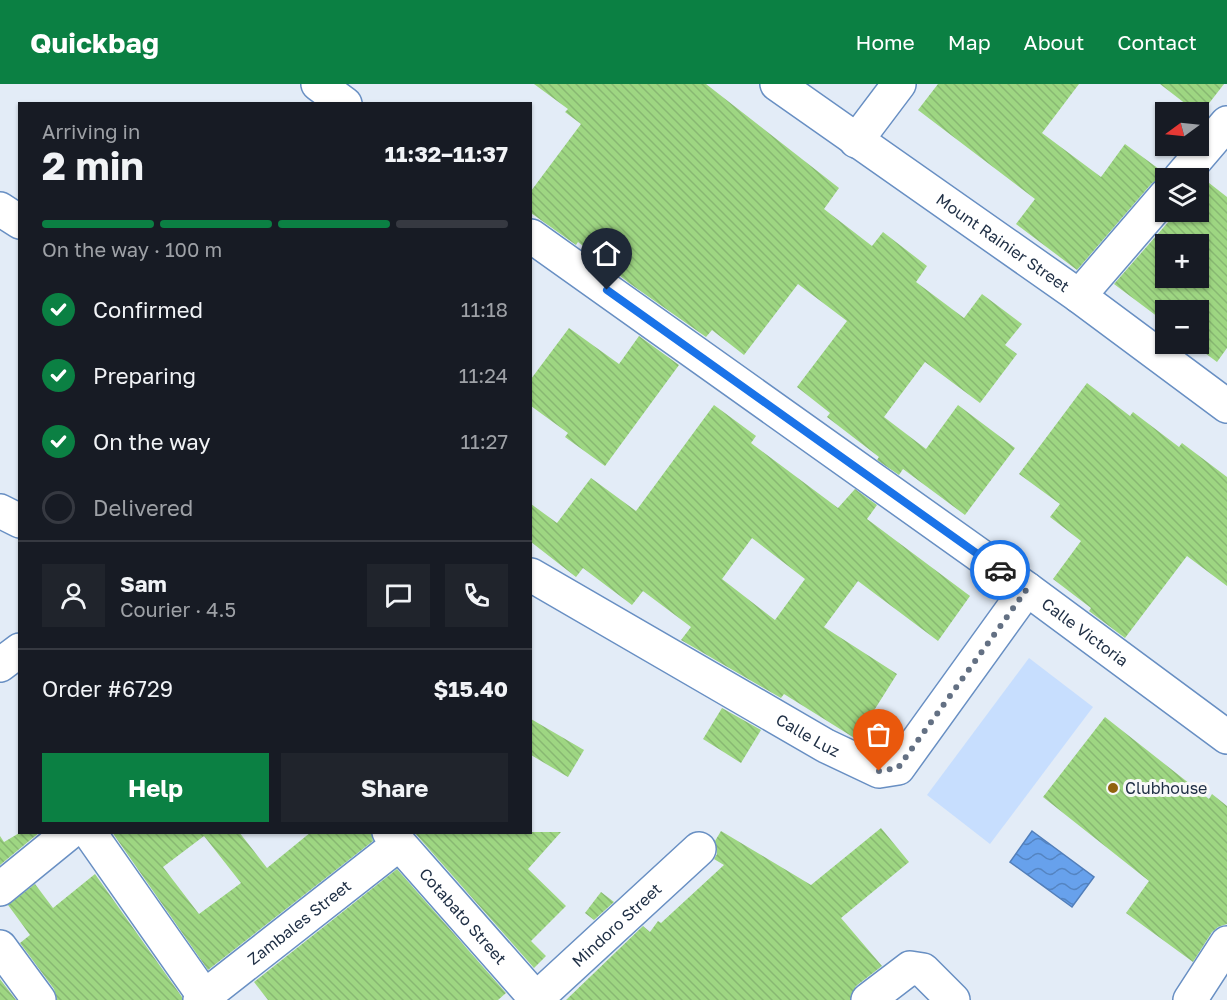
<!DOCTYPE html>
<meta charset="utf-8">
<style>
:root{--surface:#171b24;--page:#20242c;--text:#f1f3f6;--muted:#9ea1a6;--line:#363941;--accent:#0b8043}
body{margin:0;font-family:"Golos Text",sans-serif;background:var(--page);color:var(--text);height:100vh;display:flex;flex-direction:column;font-size:22px;white-space:nowrap}
*{box-sizing:border-box;margin:0}
p{font-size:20px;color:var(--muted)}
.icon{flex:none;width:33px;height:33px;fill:none;stroke:currentColor;stroke-width:2;stroke-linecap:round;stroke-linejoin:round}
.map{position:relative;flex:1;overflow:hidden}
.details{position:absolute;left:18px;top:18px;width:514px;height:732px;display:flex;flex-direction:column;background:var(--surface);border-radius:0px;box-shadow:0 2px 4px #0004}
.details>*{flex:none}
.needle{width:39px;rotate:255deg}
.fabs{position:absolute;left:1155px;top:18px;display:grid;gap:12px}
.fabs a{display:grid;place-items:center;width:54px;height:54px;border-radius:0px;background:var(--surface);box-shadow:0 2px 4px #0004;font-size:30px}
.pin{position:absolute;display:grid;place-items:center;width:51px;height:51px;color:#fff;margin:-62px -26px;border-radius:50% 50% 50% 0;rotate:-45deg;box-shadow:0 0 6px #0007}
.pin .icon{rotate:45deg}
.courier{position:absolute;display:grid;place-items:center;width:60px;height:60px;margin:-30px;border:4px solid #1a73e8;border-radius:50%;background:#fff;color:#222;box-shadow:0 2px 8px #0007}
.summary em{font-style:normal;font-weight:700}
.summary div{display:flex;flex-direction:column-reverse}
.summary{display:flex;align-items:center;justify-content:space-between;height:102px;padding:0 24px}
h1{font-size:39px;font-weight:700;line-height:45px}
.bar{display:grid;grid-template-columns:repeat(4,1fr);gap:9px 6px;align-content:center;height:72px;padding:0 24px}
.bar i{height:8px;border-radius:4px;background:var(--line)}
.bar .selected{background:var(--accent)}
.bar p{grid-column:span 4}
.line{display:flex;align-items:center;gap:15px;padding:0 24px;border-top:2px solid var(--line)}
.line div{flex:1}
.round{display:grid;place-items:center;flex:none;width:63px;height:63px;border-radius:0px;background:var(--page)}
ol{padding:0 24px;list-style:none}
li{display:flex;align-items:center;gap:18px;height:66px}
li p{margin-inline-start:auto}
li .icon{padding:6px;border-radius:50%;background:var(--accent);color:#fff;stroke-width:4}
li:last-child{color:var(--muted)}
li i{width:33px;height:33px;border:3px solid var(--line);border-radius:50%}
.button{display:flex;gap:12px;margin-top:auto;padding:12px 24px}
.button a{flex:1;height:69px;border-radius:0px;background:var(--accent);color:#fff;font-size:24px;font-weight:700;line-height:69px;text-align:center}
.button a+a{background:var(--page);color:var(--text)}
header{display:flex;align-items:center;gap:36px;box-sizing:border-box;height:84px;padding:0 30px;background:var(--accent);color:#fff}
header strong{font-size:28px}
nav{display:flex;gap:33px;margin-inline-start:auto;font-size:21px}
.map>svg:first-child{display:block}
.pitch{fill:#c7defe}
.water{fill:url(#water-waves);stroke:#517eba;stroke-width:1.5}
.building{fill:url(#building-back-hatch);fill-rule:evenodd}
.lines{fill:none;stroke-linecap:round;stroke-linejoin:round}
.minor-casing{stroke:#688fc3;stroke-width:36}
.minor{stroke:#fff;stroke-width:33}
.done{stroke:#637083;stroke-width:6;stroke-dasharray:0 10.8}
.route{stroke:#1a73e8;stroke-width:8}
.poi-dot{fill:#91630e;stroke:#f8f8f8;stroke-width:2}
.labels{text-anchor:middle;dominant-baseline:central;stroke-width:6;stroke-linejoin:round;paint-order:stroke}
.street-label{font-size:16px;fill:#1e2e44;stroke:#f8f8f8}
.poi-label{font-size:16px;fill:#1e2e44;stroke:#f8f8f8;text-anchor:start}
</style>
<header>
<strong>Quickbag</strong>
<nav><a>Home</a><a>Map</a><a>About</a><a>Contact</a></nav>
</header>
<div class="map">
<svg width="1227" height="916" viewBox="0 0 1227 916">
<defs>
<pattern id="water-waves" width="16" height="10" patternUnits="userSpaceOnUse" patternTransform="scale(1.5)"><rect width="16" height="10" fill="#67a1ec"/><path d="M0 5q4-4 8 0t8 0" fill="none" stroke="#5484c1"/></pattern>
<pattern id="building-back-hatch" width="6" height="6" patternUnits="userSpaceOnUse" patternTransform="scale(1.5)"><rect width="6" height="6" fill="#9ed682"/><path d="M-1 5l2 2M0 0l6 6M5-1l2 2" fill="none" stroke="#88b872"/></pattern>
</defs>
<rect width="100%" height="100%" fill="#e3ecf7"/>
<polygon class="pitch" points="1029,574 1093,623 990,760 927,711"/>
<polygon class="water" points="1032,747 1094,793 1072,823 1010,778"/>
<g class="building">
<polygon points="534,0 706,0 839,104 824,125 872,162 883,148 927,182 916,198 964,234 982,210 1022,240 1005,261 1017,270 980,319 925,278 884,333 926,365 958,321 1015,364 965,431 903,385 899,391 877,376 879,373 827,333 830,329 797,303 847,237 798,200 744,271 712,246 706,253 629,199 578,158 576,161 531,129 531,107 581,40 565,28 568,25"/>
<polygon points="938,0 1079,0 1042,49 1101,93 1125,60 1163,88 1162,93 1152,99 1077,186 1016,140 1035,115 918,26"/>
<polygon points="1160,0 1224,0 1200,31"/>
<path d="M1204,95L1227,113V264L1217,278L1193,260H1198V226H1166V239L1114,200L1177,128H1198V101ZM1166,160H1198V194H1166Z"/>
<polygon points="569,244 619,280 639,252 679,281 605,382 565,353 568,349 531,322 531,295"/>
<polygon points="1087,299 1130,332 1133,328 1179,363 1182,359 1227,393 1227,502 1187,472 1125,554 1089,527 1091,524 1053,495 1081,457 1050,433 1060,420 1019,390"/>
<path d="M714,321L756,352L751,359L838,424L855,405L877,421L867,435L970,512L938,557L858,497L824,543L897,590L856,655L784,610L781,614L681,556L691,543L643,507L632,521L583,484L576,493L531,458V420L557,439L591,394L636,427ZM752,454L805,495L775,536L722,495Z"/>
<polygon points="722,624 761,646 741,679 703,655"/>
<polygon points="1105,633 1209,715 1212,710 1227,722 1227,840 1218,843 1212,848 1193,878 1126,829 1149,797 1043,713"/>
<polygon points="531,635 584,666 568,693 531,671"/>
<polygon points="881,744 909,778 841,834 882,882 856,902 850,916 566,916 643,842 650,848 658,837 661,839 724,781 714,775 717,770 715,757 721,747 811,801"/>
<polygon points="21,748 40,748 0,781 0,752 4,758"/>
<path d="M112,748H239L267,784L311,748H371L373,757L208,886ZM204,752L241,799L199,830L163,783Z"/>
<polygon points="414,748 561,748 528,785 566,822 531,857 546,872 534,884"/>
<polygon points="397,785 506,909 498,916 268,916 254,898"/>
<polygon points="95,790 182,913 182,916 57,916 54,905 20,859 30,851 8,821 35,800 53,824"/>
<polygon points="601,808 614,818 594,836 585,829"/>
<polygon points="0,895 16,916 0,916"/>
</g>
<g class="lines">
<defs>
<g id="minor">
<polyline points="318,0 345,20"/>
<path id="s1" d="M777,0L1079,212L1227,322"/>
<polyline points="856,57 899,0"/>
<polyline points="1180,94 1227,39"/>
<polyline points="0,125 20,138"/>
<path id="s2" d="M531,152L1027,505L1227,653"/>
<polyline points="1079,212 1166,111"/>
<polyline points="0,427 20,437"/>
<path id="s3" d="M531,491L826,662L879,687L898,684L1027,505"/>
<polyline points="0,581 20,566"/>
<polyline points="89,748 204,912"/>
<path id="s4" d="M389,748L537,916"/>
<polyline points="0,805 70,748"/>
<polyline points="0,863 39,916"/>
<path id="s5" d="M200,916L399,760"/>
<path id="s6" d="M535,916L699,765"/>
<polyline points="868,916 910,884 923,886 953,916"/>
<polyline points="1190,916 1227,859"/>
</g>
</defs>
<use href="#minor" class="minor-casing"/>
<use href="#minor" class="minor"/>
</g>
<g class="lines">
<polyline class="done" points="879,687 898,684 1027,505 1000,486"/>
<polyline class="route" points="607,206 1000,486"/>
</g>
<circle class="poi-dot" cx="1113" cy="704" r="6"/>
<g class="labels">
<g class="street-label">
<text stroke="none"><textPath href="#s1" startOffset="276">Mount Rainier Street</textPath></text>
<text stroke="none"><textPath href="#s2" startOffset="681">Calle Victoria</textPath></text>
<text stroke="none"><textPath href="#s3" startOffset="320">Calle Luz</textPath></text>
<text stroke="none"><textPath href="#s4" startOffset="112">Cotabato Street</textPath></text>
<text stroke="none"><textPath href="#s5" startOffset="126">Zambales Street</textPath></text>
<text stroke="none"><textPath href="#s6" startOffset="111">Mindoro Street</textPath></text>
</g>
<g class="poi-label">
<text x="1125" y="704">Clubhouse</text>
</g>
</g>
</svg>
<div class="fabs">
<a><svg class="needle" viewBox="-14 -14 28 28"><path d="M0-13l5 13h-10z" fill="#e53935"/><path d="M0 13l5-13h-10z" fill="#9ea1a6"/></svg></a>
<a><svg class="icon" aria-label="layers" viewBox="0 0 24 24"><path d="M12 4l9 5-9 5-9-5zM3 14l9 5 9-5"/></svg></a>
<a>+</a>
<a>−</a>
</div>
<div class="pin" style="left:879px;top:687px;background:#ea580c"><svg class="icon" aria-label="bag" viewBox="0 0 24 24"><path d="M5 8h14l-1 12H6zM9 8a3 3 0 0 1 6 0"/></svg></div>
<div class="pin" style="left:607px;top:206px;background:#1f2937"><svg class="icon" aria-label="home" viewBox="0 0 24 24"><path d="M3 11l9-7 9 7M6 9v11h12V9"/></svg></div>
<div class="courier" style="left:1000px;top:486px"><svg class="icon" aria-label="car" viewBox="0 0 24 24"><path d="M5 17H2v-5l4-1 3-4h7l3 4 3 1v5h-3M9 17h6M6 11h13"/><circle cx="7" cy="17" r="2"/><circle cx="17" cy="17" r="2"/></svg></div>
<section class="details">
<div class="summary"><div><h1>2 min</h1><p>Arriving in</p></div><em>11:32–11:37</em></div>
<div class="bar"><i class="selected"></i><i class="selected"></i><i class="selected"></i><i></i><p>On the way · 100 m</p></div>
<ol>
<li><svg class="icon" aria-label="check" viewBox="0 0 24 24"><path d="M5 12l5 5 9-10"/></svg>Confirmed<p>11:18</p></li>
<li><svg class="icon" aria-label="check" viewBox="0 0 24 24"><path d="M5 12l5 5 9-10"/></svg>Preparing<p>11:24</p></li>
<li><svg class="icon" aria-label="check" viewBox="0 0 24 24"><path d="M5 12l5 5 9-10"/></svg>On the way<p>11:27</p></li>
<li><i></i>Delivered</li>
</ol>
<div class="line" style="height:108px"><a class="round"><svg class="icon" aria-label="person" viewBox="0 0 24 24"><circle cx="12" cy="8" r="4"/><path d="M4 21q1-7 8-7t8 7"/></svg></a><div><b>Sam</b><p>Courier · 4.5</p></div><a class="round"><svg class="icon" aria-label="chat" viewBox="0 0 24 24"><path d="M4 5h16v11H9l-5 4z"/></svg></a><a class="round"><svg class="icon" aria-label="phone" viewBox="0 0 24 24"><path d="M5 4h4l2 5-3 2q2 4 5 5l2-3 5 2v4C11 20 4 13 5 4z"/></svg></a></div>
<div class="line" style="height:78px"><div>Order #6729</div><b>$15.40</b></div>
<div class="button"><a>Help</a><a>Share</a></div>
</section>
</div>
